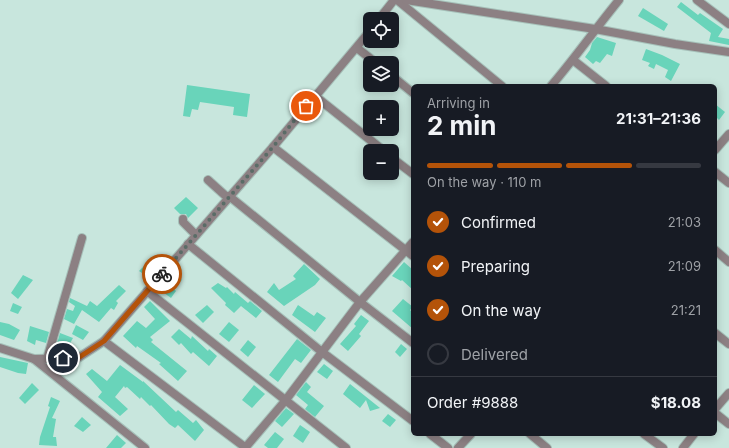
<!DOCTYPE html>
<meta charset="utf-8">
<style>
:root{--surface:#171b24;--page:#242831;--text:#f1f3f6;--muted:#9ea1a6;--line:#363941;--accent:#b45309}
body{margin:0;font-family:Inter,sans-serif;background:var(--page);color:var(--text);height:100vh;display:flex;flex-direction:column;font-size:15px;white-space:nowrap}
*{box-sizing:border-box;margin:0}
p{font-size:13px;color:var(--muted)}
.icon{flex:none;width:22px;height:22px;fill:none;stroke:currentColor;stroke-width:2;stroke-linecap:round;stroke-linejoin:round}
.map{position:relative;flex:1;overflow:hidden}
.drawer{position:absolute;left:411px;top:84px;width:306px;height:352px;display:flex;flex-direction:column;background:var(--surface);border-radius:6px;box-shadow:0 2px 10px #0003}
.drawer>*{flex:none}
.controls{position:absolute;left:363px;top:12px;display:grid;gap:8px}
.controls a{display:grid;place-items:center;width:36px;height:36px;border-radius:6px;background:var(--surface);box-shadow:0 2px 10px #0003;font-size:20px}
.pin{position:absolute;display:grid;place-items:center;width:34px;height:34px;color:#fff;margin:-17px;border:2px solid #fff;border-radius:50%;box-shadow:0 1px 4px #0007}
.courier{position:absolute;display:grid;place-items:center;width:40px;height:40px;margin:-20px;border:3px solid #b45309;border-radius:50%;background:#fff;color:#222;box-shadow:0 1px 5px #0007}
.headline em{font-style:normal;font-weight:700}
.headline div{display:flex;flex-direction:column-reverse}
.headline{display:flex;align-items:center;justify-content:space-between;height:68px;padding:0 16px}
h1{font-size:26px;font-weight:700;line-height:30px}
.bar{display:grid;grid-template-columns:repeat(4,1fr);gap:6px 4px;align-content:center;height:48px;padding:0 16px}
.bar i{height:5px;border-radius:3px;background:var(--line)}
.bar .current{background:var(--accent)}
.bar p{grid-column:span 4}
.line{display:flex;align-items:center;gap:10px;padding:0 16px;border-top:1px solid var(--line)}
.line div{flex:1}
ol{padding:0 16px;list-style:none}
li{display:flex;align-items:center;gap:12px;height:44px}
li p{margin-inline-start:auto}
li .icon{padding:4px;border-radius:50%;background:var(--accent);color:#fff;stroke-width:4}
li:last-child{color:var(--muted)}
li i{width:22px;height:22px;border:2px solid var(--line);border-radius:50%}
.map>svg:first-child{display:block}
.building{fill:#69d4ba}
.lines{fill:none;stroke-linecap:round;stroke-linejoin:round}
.street-casing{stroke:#a6c0b9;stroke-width:10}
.street{stroke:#8c8083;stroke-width:8}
.done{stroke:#5a6c67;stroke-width:4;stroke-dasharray:0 7.2}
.route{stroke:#b45309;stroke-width:5}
</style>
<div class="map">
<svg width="729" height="448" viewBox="0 0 729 448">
<rect width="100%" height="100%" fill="#c8e6dd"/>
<g class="building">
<polygon points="681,2 698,15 700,13 723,29 718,37 729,39 729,45 709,41 711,33 677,7"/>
<polygon points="643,8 668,24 664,31 638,16"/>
<polygon points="597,37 616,43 612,56 607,54 600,63 596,61 593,64 585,57 590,50 592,43"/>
<polygon points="646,49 662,55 680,64 671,81 665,77 668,70 656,64 654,69 648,66 650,63 642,60"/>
<polygon points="187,85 250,94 247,117 233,115 234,107 200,102 198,110 192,109 190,117 183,116"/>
<polygon points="715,104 725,112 719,120 715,116"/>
<polygon points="186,197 198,208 188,218 186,214 180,214 174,208"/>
<polygon points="404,262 413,270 413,290 402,280 401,281 392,276"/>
<polygon points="146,264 151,269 145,275 139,271"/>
<polygon points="304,264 320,279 315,285 284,306 267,292 274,283 279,290 296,279 293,276"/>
<polygon points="175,274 182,280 172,287 176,291 171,298 160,290"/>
<polygon points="23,275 33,280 18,299 11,293"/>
<polygon points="218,283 226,288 227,287 234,294 235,292 248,303 250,301 262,311 256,318 241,306 234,313 225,305 226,303 211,288"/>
<polygon points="119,285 126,291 116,301 118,303 114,310 111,308 99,322 82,310 74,324 64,319 67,309 73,311 75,306 69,302 70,298 87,306 90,301 97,306"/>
<polygon points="403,299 413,307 410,310 413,313 413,329 392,311"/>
<polygon points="150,301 170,321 150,337 153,340 151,342 187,371 178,381 159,364 161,363 137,346 136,348 123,336 137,321 146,328 155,319 144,307"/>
<polygon points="13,303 22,307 18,314 10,311"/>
<polygon points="207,305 214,312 203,323 195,315"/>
<polygon points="298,305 314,316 317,312 326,318 315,332 292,315"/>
<polygon points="361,315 369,321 359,334 361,336 348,351 340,344 356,326 354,324"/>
<polygon points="0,322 9,324 20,330 14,340 0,335"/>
<polygon points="229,322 239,330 229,342 219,334"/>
<polygon points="76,325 89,332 83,340 72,334"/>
<polygon points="30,326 49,332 46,343 36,340 35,345 27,341"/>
<polygon points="179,329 191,339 192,336 208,351 209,349 217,356 209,366 193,352 191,354 181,343 179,345 171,337"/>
<polygon points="60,333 73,338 65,352 56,347"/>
<polygon points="297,339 311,350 301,363 295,359 278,382 269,375"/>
<polygon points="248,340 256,347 248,357 240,350"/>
<polygon points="401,344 407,349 400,357 395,352"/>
<polygon points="0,357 28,363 26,374 18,373 0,367"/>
<polygon points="324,364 333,371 327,379 317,372"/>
<polygon points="120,365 143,382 143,381 176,412 178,410 193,423 196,420 204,430 195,441 178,425 175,428 169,424 151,405 150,406 141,397 140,399 127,387 125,388 124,386 115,397 128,409 120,416 98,397 102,392 86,374 92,369 107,381"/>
<polygon points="306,382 311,387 307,392 324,406 315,417 305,409 308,405 296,395"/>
<polygon points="32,383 39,390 25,404 19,398"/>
<polygon points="350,384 380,408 370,411 366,400 360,408 343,394"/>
<polygon points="254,385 265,394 252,408 242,400"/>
<polygon points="51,397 60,401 52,418 56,419 53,437 56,437 57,446 39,445 40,437 50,407 48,406"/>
<polygon points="286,408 294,414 282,427 275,421"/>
<polygon points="388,414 396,420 390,427 382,421"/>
<polygon points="82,417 91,425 83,432 74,426"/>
<polygon points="300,425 310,432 303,443 293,436"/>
<polygon points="275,432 284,439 277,448 268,448 264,445"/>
<polygon points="117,435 126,443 121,448 106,448"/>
</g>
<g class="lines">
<defs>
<g id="street">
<polyline points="397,0 502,86"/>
<polyline points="406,0 595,29 675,44 729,52"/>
<polyline points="697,0 729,24"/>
<polyline points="379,19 394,0"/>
<polyline points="357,48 376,63"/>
<polyline points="573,60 606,86"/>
<polyline points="392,76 413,93"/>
<path d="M551,86C575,58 596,28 619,0"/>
<polyline points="315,96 384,151"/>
<polyline points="273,147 413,256"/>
<polyline points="715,150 729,134"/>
<polyline points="392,158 413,174"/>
<polyline points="715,172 729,183"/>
<polyline points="208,180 228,198"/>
<polyline points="229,196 360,302 413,343"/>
<polyline points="183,219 183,222 196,235"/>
<polyline points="188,244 322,352 413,421"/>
<polyline points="715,250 729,262"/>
<polyline points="147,291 346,448"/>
<polyline points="715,333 729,344"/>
<polyline points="104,341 246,448"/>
<polyline points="0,348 34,359 78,358 104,341 273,147 370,31"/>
<polyline points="34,359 145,448"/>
<polyline points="47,359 82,238"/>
<polyline points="715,409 729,393"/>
<polyline points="715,413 729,424"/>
<polyline points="430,434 448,448"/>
<polyline points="530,434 547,448"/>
<polyline points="644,434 663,448"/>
<polyline points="245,448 285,401 360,302 413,242"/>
<polyline points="458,448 471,434"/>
<polyline points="683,448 694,434"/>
</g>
</defs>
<use href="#street" class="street-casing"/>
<use href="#street" class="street"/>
</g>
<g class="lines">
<polyline class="done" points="162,274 273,147 306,106"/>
<polyline class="route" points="63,358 78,358 104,341 162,274"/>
</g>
</svg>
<div class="controls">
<a><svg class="icon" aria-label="locate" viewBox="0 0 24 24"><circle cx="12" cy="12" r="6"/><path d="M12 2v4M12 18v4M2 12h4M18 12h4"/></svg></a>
<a><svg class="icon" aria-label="layers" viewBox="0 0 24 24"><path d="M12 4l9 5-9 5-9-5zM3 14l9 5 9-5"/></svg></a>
<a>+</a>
<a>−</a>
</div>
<div class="pin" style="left:306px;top:106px;background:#ea580c"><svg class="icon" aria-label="bag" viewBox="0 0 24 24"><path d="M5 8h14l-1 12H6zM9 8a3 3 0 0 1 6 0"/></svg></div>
<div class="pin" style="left:63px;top:358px;background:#1f2937"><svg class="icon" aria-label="home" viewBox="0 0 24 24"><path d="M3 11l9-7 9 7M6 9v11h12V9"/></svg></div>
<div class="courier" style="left:162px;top:274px"><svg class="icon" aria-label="bike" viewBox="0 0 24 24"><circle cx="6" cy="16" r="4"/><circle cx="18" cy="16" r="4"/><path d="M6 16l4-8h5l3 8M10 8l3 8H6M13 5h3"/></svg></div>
<section class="drawer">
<div class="headline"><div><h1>2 min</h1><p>Arriving in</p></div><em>21:31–21:36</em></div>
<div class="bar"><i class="current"></i><i class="current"></i><i class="current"></i><i></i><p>On the way · 110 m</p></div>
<ol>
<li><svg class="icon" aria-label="check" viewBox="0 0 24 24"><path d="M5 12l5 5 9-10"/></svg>Confirmed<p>21:03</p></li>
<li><svg class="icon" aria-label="check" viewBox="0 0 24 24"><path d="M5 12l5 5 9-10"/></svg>Preparing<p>21:09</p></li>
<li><svg class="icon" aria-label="check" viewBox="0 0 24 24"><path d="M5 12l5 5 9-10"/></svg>On the way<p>21:21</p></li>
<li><i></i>Delivered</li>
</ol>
<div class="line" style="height:52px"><div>Order #9888</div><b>$18.08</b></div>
</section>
</div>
